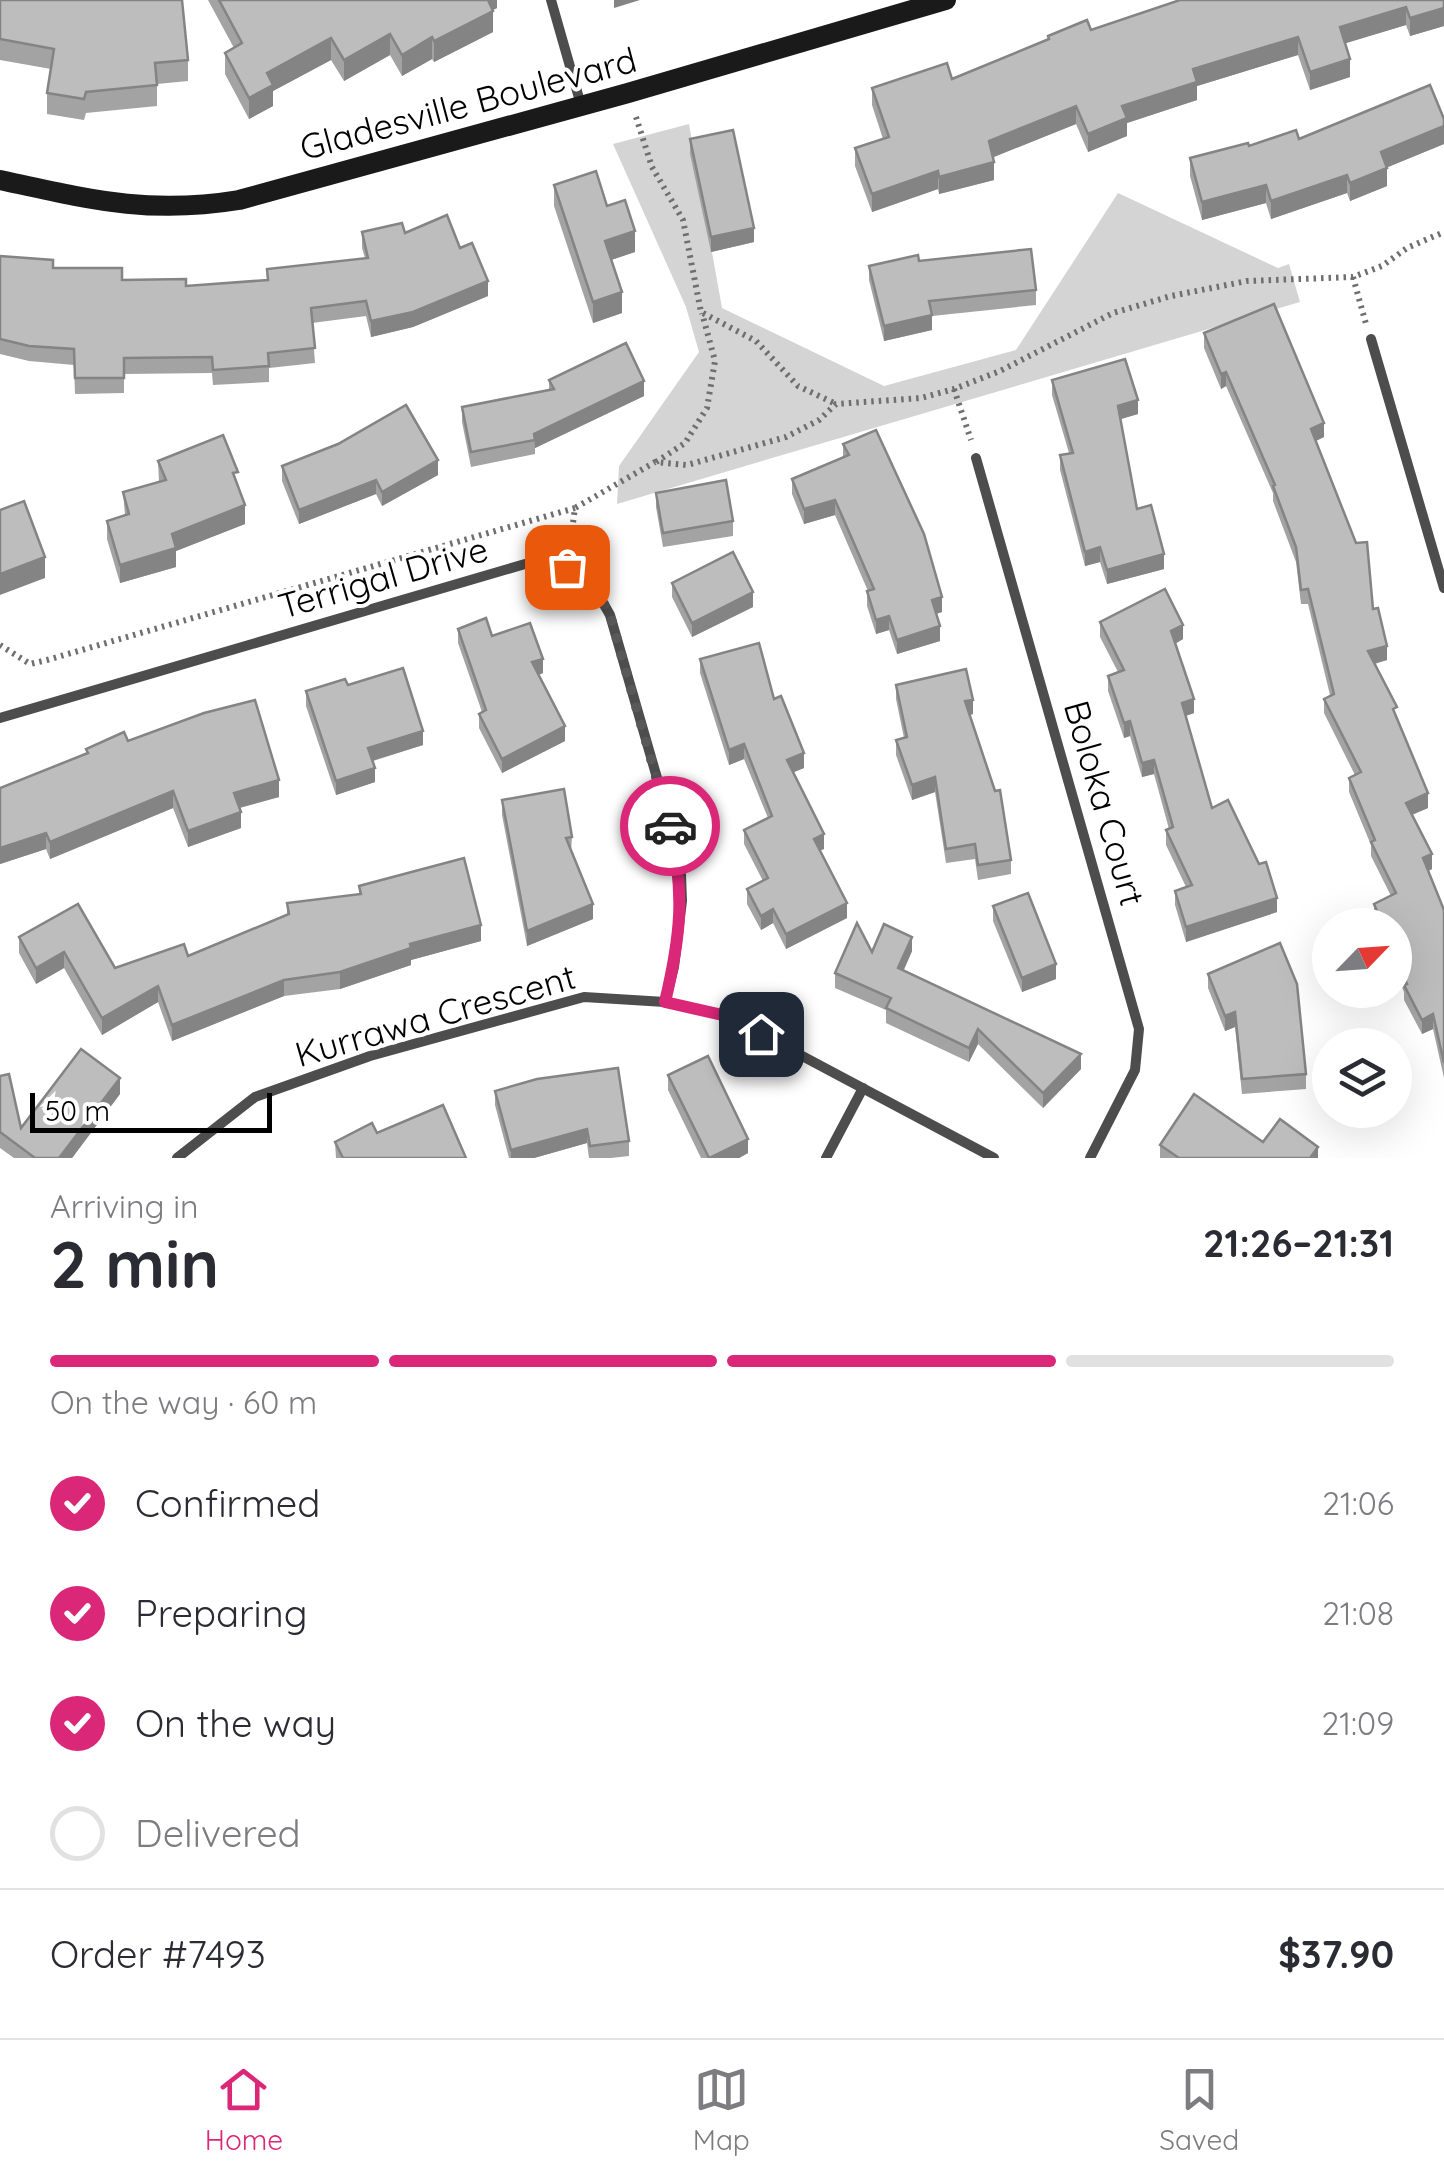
<!DOCTYPE html>
<meta charset="utf-8">
<style>
:root{--surface:#fff;--page:#f7f7f7;--text:#2b2b33;--muted:#7c7c81;--line:#e1e1e2;--accent:#db2777}
body{margin:0;font-family:Quicksand,sans-serif;background:var(--page);color:var(--text);height:100vh;display:flex;flex-direction:column;font-size:38px;white-space:nowrap}
*{box-sizing:border-box;margin:0}
p{font-size:32px;color:var(--muted)}
.icon{flex:none;width:55px;height:55px;fill:none;stroke:currentColor;stroke-width:2;stroke-linecap:round;stroke-linejoin:round}
.map{position:relative;height:1158px;overflow:hidden}
.sheet{display:flex;flex-direction:column;background:var(--surface);flex:1}
.sheet>*{flex:none}
.needle{width:65px;rotate:65deg}
.tools{position:absolute;left:1312px;top:908px;display:grid;gap:20px}
.tools a{display:grid;place-items:center;width:100px;height:100px;border-radius:50%;background:var(--surface);box-shadow:0 10px 40px #0002;font-size:50px}
.scale{position:absolute;left:30px;bottom:25px;width:242px;box-sizing:border-box;padding-left:10px;border:5px solid #000;border-top:0;font-size:28px;line-height:35px;white-space:nowrap;color:#000;-webkit-text-stroke:8px #fff;paint-order:stroke}
.pin{position:absolute;display:grid;place-items:center;width:85px;height:85px;color:#fff;margin:-42px;border-radius:20px;box-shadow:0 5px 15px #0006}
.courier{position:absolute;display:grid;place-items:center;width:100px;height:100px;margin:-50px;border:8px solid #db2777;border-radius:50%;background:#fff;color:#222;box-shadow:0 2px 12px #0007}
.head em{font-style:normal;font-weight:700}
.head div{display:flex;flex-direction:column-reverse}
.head{display:flex;align-items:center;justify-content:space-between;height:170px;padding:0 50px}
h1{font-size:65px;font-weight:700;line-height:75px}
.bar{display:grid;grid-template-columns:repeat(4,1fr);gap:15px 10px;align-content:center;height:120px;padding:0 50px}
.bar i{height:12px;border-radius:8px;background:var(--line)}
.bar .selected{background:var(--accent)}
.bar p{grid-column:span 4}
.line{display:flex;align-items:center;gap:25px;padding:0 50px;border-top:2px solid var(--line)}
.line div{flex:1}
ol{padding:0 50px;list-style:none}
li{display:flex;align-items:center;gap:30px;height:110px}
li p{margin-inline-start:auto}
li .icon{padding:10px;border-radius:50%;background:var(--accent);color:#fff;stroke-width:4}
li:last-child{color:var(--muted)}
li i{width:55px;height:55px;border:5px solid var(--line);border-radius:50%}
.tab-bar{display:flex;justify-content:space-around;align-items:center;height:140px;border-top:2px solid var(--line);background:var(--surface);font-size:28px;color:var(--muted)}
.tab-bar a{display:grid;justify-items:center;gap:5px}
.tab-bar .selected{color:var(--accent)}
.map>svg:first-child{display:block}
.green{fill:#d4d4d4}
.lines{fill:none;stroke-linecap:round;stroke-linejoin:round}
.path{stroke:#6f6f6f;stroke-width:6;stroke-dasharray:2.5 5;stroke-linecap:butt}
.street{stroke:#4d4d4d;stroke-width:10}
.secondary{stroke:#1a1a1a;stroke-width:20}
.wall{fill:#a3a3a3}
.shaded-wall{fill:#848484}
.building{fill:#bdbdbd;stroke:#848484;stroke-width:2.5}
.done{stroke:#595959;stroke-width:10;stroke-dasharray:0 18}
.route{stroke:#db2777;stroke-width:12}
.labels{text-anchor:middle;dominant-baseline:central;stroke-width:8;stroke-linejoin:round;paint-order:stroke}
.street-label{font-size:35px;fill:#000;stroke:#fff}
</style>
<div class="map">
<svg width="1444" height="1158" viewBox="0 0 1444 1158">
<rect width="100%" height="100%" fill="#fff"/>
<polygon class="green" points="689,124 722,308 884,386 1016,350 1118,193 1278,268 1289,264 1300,302 617,504 619,466 699,352 686,307 613,144"/>
<g class="lines">
<g class="path">
<polyline points="636,117 652,167 683,220 701,312 756,341 798,386 836,404"/>
<polyline points="1353,277 1366,324"/>
<polyline points="954,389 971,440"/>
<polyline points="656,462 685,443 707,408 715,361 702,313"/>
<polyline points="569,552 575,508 655,462 687,465 786,437 819,420 836,404 921,398 954,389 1000,371 1113,313 1171,296 1247,281 1353,277 1382,266 1407,248 1444,232"/>
<polyline points="0,645 30,664 47,660 575,508"/>
</g>
<g class="street">
<polyline points="551,0 581,105"/>
<polyline points="1371,339 1444,588"/>
<polyline points="976,458 1139,1029 1135,1070 1090,1158"/>
<path d="M0,718L525,564C572,562 588,575 610,615L668,816L681,875L682,901L674,967L665,1002"/>
<polyline points="177,1158 255,1097 370,1056 584,997 665,1002 727,1016 994,1158"/>
<polyline points="826,1158 863,1088"/>
</g>
<path class="secondary" d="M0,180C88,199 148,215 239,200L628,93L946,0"/>
</g>
<g class="wall">
<polygon points="0,0 188,60 188,81 157,84 157,106 86,113 84,120 47,114 47,93 51,69 0,60"/>
<polygon points="208,0 497,0 497,8 493,10 493,32 434,62 432,59 402,76 390,55 344,81 331,60 273,91 273,106 249,119 225,74 225,53 234,48"/>
<polygon points="1444,0 1444,26 1410,36 1406,25 1345,43 1350,77 1310,90 1298,55 1197,86 1197,100 1127,123 1127,136 1088,152 1076,124 993,157 994,180 939,194 938,189 872,212 855,166 855,148 883,139 872,105 872,88 952,79 1048,40 1048,36 1091,30"/>
<polygon points="1444,119 1444,144 1387,167 1387,186 1350,201 1347,193 1271,219 1266,203 1202,220 1190,176 1190,158 1249,146"/>
<polygon points="690,139 754,242 711,252 690,154"/>
<polygon points="554,185 607,206 635,252 611,260 622,313 593,323 554,206"/>
<polygon points="362,232 405,233 460,248 488,296 413,327 371,337 366,316 312,323 315,363 269,368 269,382 213,385 212,373 124,374 124,393 75,394 74,365 29,361 0,354 0,256 53,268 122,280 186,286 267,280 267,269 365,258 362,248"/>
<polygon points="919,261 1036,290 1036,305 932,316 932,330 884,341 869,280 869,266"/>
<polygon points="1204,333 1324,437 1316,441 1373,609 1387,660 1375,664 1428,808 1412,815 1432,869 1428,871 1444,910 1444,1078 1433,1029 1422,1034 1404,1000 1404,992 1395,970 1395,925 1377,925 1374,918 1374,904 1391,896 1371,856 1371,845 1349,792 1349,778 1355,775 1324,713 1324,699 1330,695 1308,604 1301,604 1296,562 1273,501 1273,493 1226,386 1221,389 1204,348"/>
<polygon points="549,380 644,396 535,448 535,454 471,467 462,422 462,407 549,390"/>
<polygon points="1052,380 1138,414 1120,419 1137,509 1164,569 1107,584 1100,562 1085,566 1060,470 1060,455 1069,453 1052,395"/>
<polygon points="843,444 942,612 936,614 940,641 897,654 889,630 876,634 867,606 867,591 868,591 835,515 804,524 792,494 792,479 843,458"/>
<polygon points="158,461 238,486 245,524 176,551 176,567 120,583 107,539 107,521 125,515 123,492 159,482"/>
<polygon points="282,466 438,475 382,506 376,494 299,524 282,481"/>
<polygon points="656,493 733,521 733,536 663,547 656,507"/>
<polygon points="672,583 753,607 692,637 672,597"/>
<polygon points="1100,622 1183,639 1175,644 1194,713 1186,716 1212,808 1277,912 1186,942 1175,905 1175,891 1186,887 1166,845 1166,830 1169,829 1154,774 1142,777 1130,736 1124,738 1108,691 1108,676 1118,672 1100,637"/>
<polygon points="458,629 492,636 543,673 539,675 565,741 502,773 479,728 479,714 482,712 458,643"/>
<polygon points="700,659 774,699 804,768 793,772 824,849 820,850 847,918 786,949 773,923 761,930 747,904 747,889 763,881 744,844 744,830 768,818 744,759 729,765 700,673"/>
<polygon points="348,685 423,745 373,761 375,782 336,795 306,706 306,691"/>
<polygon points="896,685 973,714 970,715 1011,860 1011,874 978,880 975,859 946,863 935,792 912,800 896,755 896,740 904,738 896,699"/>
<polygon points="128,741 279,797 240,808 241,828 188,847 173,808 50,859 46,849 0,864 0,788 86,754 86,749"/>
<polygon points="502,800 572,837 571,852 593,919 527,946 502,815"/>
<polygon points="359,886 481,941 411,960 411,965 340,989 284,996 172,1041 158,1002 102,1035 64,968 36,984 19,953 19,937 115,968 188,956 287,915 287,903 359,894"/>
<polygon points="993,906 1056,979 1022,992 993,921"/>
<polygon points="912,951 904,970 1081,1069 1043,1108 978,1044 969,1062 886,1023 886,1010 835,988 835,973 872,952"/>
<polygon points="1208,974 1306,1074 1306,1089 1242,1094 1235,1027 1225,1031 1208,988"/>
<polygon points="668,1075 748,1153 739,1158 701,1158 668,1090"/>
<polygon points="0,1076 21,1128 120,1094 72,1158 14,1158 0,1148"/>
<polygon points="495,1091 629,1141 629,1156 611,1158 589,1158 587,1143 534,1158 509,1158 495,1105"/>
<polygon points="377,1133 466,1158 336,1158 335,1142"/>
<polygon points="1263,1142 1318,1158 1160,1158 1160,1145"/>
</g>
<g class="shaded-wall">
<polygon points="484,0 497,0 497,8 484,14"/>
<polygon points="614,0 640,0 614,8"/>
<polygon points="1406,7 1406,25 1340,45 1340,27"/>
<polygon points="1444,8 1444,26 1410,36 1410,18"/>
<polygon points="493,11 493,32 434,62 434,41"/>
<polygon points="390,34 390,55 344,81 344,60"/>
<polygon points="432,37 432,59 402,76 402,55"/>
<polygon points="1298,37 1298,55 1197,86 1197,100 1127,123 1127,136 1088,152 1088,134 1122,106 1193,69"/>
<polygon points="331,38 331,60 273,91 273,106 249,119 249,98 267,73"/>
<polygon points="1350,59 1350,77 1310,90 1310,72"/>
<polygon points="1076,106 1076,124 989,159 989,141"/>
<polygon points="1444,126 1444,144 1381,170 1381,152"/>
<polygon points="994,162 994,180 939,194 939,177"/>
<polygon points="1387,168 1387,186 1350,201 1350,183"/>
<polygon points="938,171 938,189 872,212 872,194"/>
<polygon points="1347,175 1347,193 1271,219 1271,201"/>
<polygon points="1266,185 1266,203 1202,220 1202,202"/>
<polygon points="754,228 754,242 711,252 711,237"/>
<polygon points="635,231 635,252 605,262 605,241"/>
<polygon points="488,281 488,296 413,327 371,337 371,321"/>
<polygon points="622,292 622,313 593,323 593,302"/>
<polygon points="932,315 932,330 884,341 884,326"/>
<polygon points="1226,372 1226,386 1221,389 1221,374"/>
<polygon points="644,381 644,396 535,448 534,434"/>
<polygon points="1138,400 1138,414 1118,420 1118,406"/>
<polygon points="1324,423 1324,437 1311,443 1311,429"/>
<polygon points="438,460 438,475 382,506 382,492"/>
<polygon points="376,480 376,494 299,524 299,510"/>
<polygon points="835,500 835,515 804,524 804,509"/>
<polygon points="245,505 245,524 176,551 176,567 120,583 120,565 172,534"/>
<polygon points="1100,547 1100,562 1085,566 1085,552"/>
<polygon points="1164,554 1164,569 1107,584 1107,570"/>
<polygon points="45,557 45,578 0,595 0,574"/>
<polygon points="753,592 753,607 692,637 692,623"/>
<polygon points="942,597 942,612 932,615 932,600"/>
<polygon points="889,616 889,630 876,634 876,620"/>
<polygon points="1183,625 1183,639 1171,646 1171,631"/>
<polygon points="940,626 940,641 897,654 897,640"/>
<polygon points="1387,646 1387,660 1368,665 1368,651"/>
<polygon points="543,659 543,673 532,677 532,662"/>
<polygon points="1194,699 1194,713 1182,717 1182,703"/>
<polygon points="973,700 973,714 965,716 965,701"/>
<polygon points="1130,721 1130,736 1124,738 1124,723"/>
<polygon points="565,726 565,741 502,773 502,759"/>
<polygon points="423,731 423,745 368,762 368,748"/>
<polygon points="744,744 744,759 729,765 729,750"/>
<polygon points="804,753 804,768 787,775 787,760"/>
<polygon points="1154,760 1154,774 1142,777 1142,763"/>
<polygon points="375,768 375,782 336,795 336,781"/>
<polygon points="935,777 935,792 912,800 912,785"/>
<polygon points="279,780 279,797 234,809 234,793"/>
<polygon points="173,791 173,808 50,859 50,842"/>
<polygon points="1428,793 1428,808 1406,817 1406,803"/>
<polygon points="241,812 241,828 188,847 188,831"/>
<polygon points="46,833 46,849 0,864 0,848"/>
<polygon points="824,834 824,849 814,853 814,839"/>
<polygon points="1432,854 1432,869 1423,873 1423,858"/>
<polygon points="1277,898 1277,912 1186,942 1186,927"/>
<polygon points="847,903 847,918 786,949 786,934"/>
<polygon points="593,904 593,919 527,946 527,931"/>
<polygon points="773,909 773,923 761,930 761,916"/>
<polygon points="481,925 481,941 411,960 411,965 340,989 340,972 410,944"/>
<polygon points="912,937 912,951 898,982 898,968"/>
<polygon points="64,952 64,968 36,984 36,968"/>
<polygon points="1056,964 1056,979 1022,992 1022,978"/>
<polygon points="284,980 284,996 172,1041 172,1025"/>
<polygon points="158,986 158,1002 102,1035 102,1018"/>
<polygon points="1235,1012 1235,1027 1225,1031 1225,1016"/>
<polygon points="1433,1014 1433,1029 1422,1034 1422,1020"/>
<polygon points="978,1029 978,1044 969,1062 969,1048"/>
<polygon points="1081,1054 1081,1069 1043,1108 1043,1093"/>
<polygon points="120,1078 120,1094 72,1158 59,1158"/>
<polygon points="587,1129 587,1143 534,1158 511,1158 511,1150"/>
<polygon points="748,1139 748,1153 739,1158 709,1158"/>
<polygon points="1318,1147 1318,1158 1310,1158"/>
</g>
<g class="building">
<polygon points="0,0 182,0 188,60 155,63 157,85 86,92 84,99 47,93 54,49 0,39"/>
<polygon points="219,0 488,0 493,11 434,41 432,37 402,55 390,34 344,60 331,38 267,73 273,85 249,98 225,53 242,43"/>
<polygon points="1180,0 1444,0 1444,8 1410,18 1406,7 1340,27 1350,59 1310,72 1298,37 1193,69 1197,82 1122,106 1127,118 1088,134 1076,106 989,141 994,162 939,177 938,171 872,194 855,148 889,137 872,88 947,63 952,79 1049,39 1048,36 1087,20 1091,30"/>
<polygon points="1430,85 1444,119 1444,126 1381,152 1387,168 1350,183 1347,175 1271,201 1266,185 1202,202 1190,158 1248,143 1249,146 1296,130 1299,139"/>
<polygon points="733,130 754,228 711,237 690,139"/>
<polygon points="596,171 607,206 625,200 635,231 605,241 622,292 593,302 554,185"/>
<polygon points="447,215 460,248 472,243 488,281 413,312 371,321 366,301 311,308 315,348 268,353 269,366 213,370 212,357 124,358 124,378 75,378 74,349 29,346 0,339 0,256 53,260 53,268 122,268 122,280 186,279 186,286 268,280 267,269 368,258 362,232 402,223 405,233"/>
<polygon points="1031,249 1036,290 929,301 932,315 884,326 869,266 918,255 919,261"/>
<polygon points="1274,304 1324,423 1311,429 1356,543 1367,542 1373,609 1378,608 1387,646 1368,651 1397,707 1393,709 1428,793 1406,803 1432,854 1423,858 1444,910 1444,1063 1433,1014 1422,1020 1404,985 1407,984 1395,955 1395,925 1383,925 1374,904 1396,893 1371,842 1375,840 1349,778 1361,772 1324,699 1334,694 1308,589 1301,590 1296,547 1273,486 1275,485 1226,372 1221,374 1204,333"/>
<polygon points="626,343 644,381 534,434 535,440 471,452 462,407 554,389 549,380"/>
<polygon points="1125,359 1138,400 1118,406 1137,509 1151,505 1164,554 1107,570 1100,547 1085,552 1060,455 1073,453 1052,380"/>
<polygon points="406,405 438,460 382,492 376,480 299,510 282,466 338,444"/>
<polygon points="876,430 924,534 942,597 932,600 940,626 897,640 889,616 876,620 867,591 874,589 835,500 804,509 792,479 849,455 843,444"/>
<polygon points="223,435 238,472 233,473 245,505 172,534 176,548 120,565 107,521 129,514 123,492 166,480 158,461"/>
<polygon points="726,480 733,521 663,533 656,493"/>
<polygon points="24,501 45,557 0,574 0,510"/>
<polygon points="733,552 753,592 692,623 672,583"/>
<polygon points="1165,589 1183,625 1171,631 1194,699 1182,703 1212,808 1228,800 1259,864 1266,862 1277,898 1186,927 1175,891 1192,885 1166,830 1173,827 1154,760 1142,763 1130,721 1124,723 1108,676 1124,670 1100,622"/>
<polygon points="486,618 492,636 530,623 543,659 532,662 565,726 502,759 479,714 486,710 458,629"/>
<polygon points="759,643 774,699 781,696 804,753 787,760 824,834 814,839 847,903 786,934 773,909 761,916 747,889 768,878 744,830 772,816 744,744 729,750 700,659"/>
<polygon points="403,668 423,731 368,748 375,768 336,781 306,691 345,679 348,685"/>
<polygon points="966,669 973,700 965,701 995,791 1000,790 1011,860 978,865 975,844 946,849 935,777 912,785 896,740 907,737 896,685"/>
<polygon points="255,700 279,780 234,793 241,812 188,831 173,791 50,842 46,833 0,848 0,788 88,753 86,749 124,732 128,741 204,713"/>
<polygon points="564,789 572,837 566,838 593,904 527,931 502,800"/>
<polygon points="464,858 481,925 410,944 411,948 340,972 284,980 172,1025 158,986 102,1018 64,952 36,968 19,937 78,904 115,968 184,944 188,956 289,914 287,903 361,894 359,886"/>
<polygon points="1028,893 1056,964 1022,978 993,906"/>
<polygon points="857,923 872,952 884,924 912,937 898,968 1081,1054 1043,1093 978,1029 969,1048 886,1008 891,998 835,973"/>
<polygon points="1280,943 1297,984 1306,1074 1242,1079 1235,1012 1225,1016 1208,974"/>
<polygon points="81,1049 120,1078 59,1158 35,1158 0,1132 0,1076 9,1074 21,1128"/>
<polygon points="708,1056 748,1139 709,1158 668,1075"/>
<polygon points="618,1068 629,1141 590,1146 587,1129 511,1150 495,1091 537,1079"/>
<polygon points="1194,1094 1263,1142 1280,1119 1318,1147 1310,1158 1179,1158 1160,1145"/>
<polygon points="443,1105 466,1158 343,1158 335,1142 372,1123 377,1133"/>
</g>
<g class="lines">
<polyline class="done" points="567,567 596,589 610,615 670,826"/>
<path class="route" d="M670,826C685,893 681,935 665,1002L727,1016L761,1034"/>
</g>
<g class="labels">
<g class="street-label">
<text transform="translate(468 103) rotate(-15)">Gladesville Boulevard</text>
<text transform="translate(383 577) rotate(-16)">Terrigal Drive</text>
<text transform="translate(1105 803) rotate(74)">Boloka Court</text>
<text transform="translate(435 1015) rotate(-16)">Kurrawa Crescent</text>
</g>
</g>
</svg>
<div class="tools">
<a><svg class="needle" viewBox="-14 -14 28 28"><path d="M0-13l5 13h-10z" fill="#e53935"/><path d="M0 13l5-13h-10z" fill="#7c7c81"/></svg></a>
<a><svg class="icon" aria-label="layers" viewBox="0 0 24 24"><path d="M12 4l9 5-9 5-9-5zM3 14l9 5 9-5"/></svg></a>
</div>
<div class="scale">50 m</div>
<div class="pin" style="left:567px;top:567px;background:#ea580c"><svg class="icon" aria-label="bag" viewBox="0 0 24 24"><path d="M5 8h14l-1 12H6zM9 8a3 3 0 0 1 6 0"/></svg></div>
<div class="pin" style="left:761px;top:1034px;background:#1f2937"><svg class="icon" aria-label="home" viewBox="0 0 24 24"><path d="M3 11l9-7 9 7M6 9v11h12V9"/></svg></div>
<div class="courier" style="left:670px;top:826px"><svg class="icon" aria-label="car" viewBox="0 0 24 24"><path d="M5 17H2v-5l4-1 3-4h7l3 4 3 1v5h-3M9 17h6M6 11h13"/><circle cx="7" cy="17" r="2"/><circle cx="17" cy="17" r="2"/></svg></div>
</div>
<section class="sheet">
<div class="head"><div><h1>2 min</h1><p>Arriving in</p></div><em>21:26–21:31</em></div>
<div class="bar"><i class="selected"></i><i class="selected"></i><i class="selected"></i><i></i><p>On the way · 60 m</p></div>
<ol>
<li><svg class="icon" aria-label="check" viewBox="0 0 24 24"><path d="M5 12l5 5 9-10"/></svg>Confirmed<p>21:06</p></li>
<li><svg class="icon" aria-label="check" viewBox="0 0 24 24"><path d="M5 12l5 5 9-10"/></svg>Preparing<p>21:08</p></li>
<li><svg class="icon" aria-label="check" viewBox="0 0 24 24"><path d="M5 12l5 5 9-10"/></svg>On the way<p>21:09</p></li>
<li><i></i>Delivered</li>
</ol>
<div class="line" style="height:130px"><div>Order #7493</div><b>$37.90</b></div>
</section>
<nav class="tab-bar">
<a class="selected"><svg class="icon" aria-label="home" viewBox="0 0 24 24"><path d="M3 11l9-7 9 7M6 9v11h12V9"/></svg>Home</a>
<a><svg class="icon" aria-label="map" viewBox="0 0 24 24"><path d="M3 6l6-2 6 2 6-2v14l-6 2-6-2-6 2zM9 4v14M15 6v14"/></svg>Map</a>
<a><svg class="icon" aria-label="saved" viewBox="0 0 24 24"><path d="M7 4h10v16l-5-4-5 4z"/></svg>Saved</a>
</nav>
